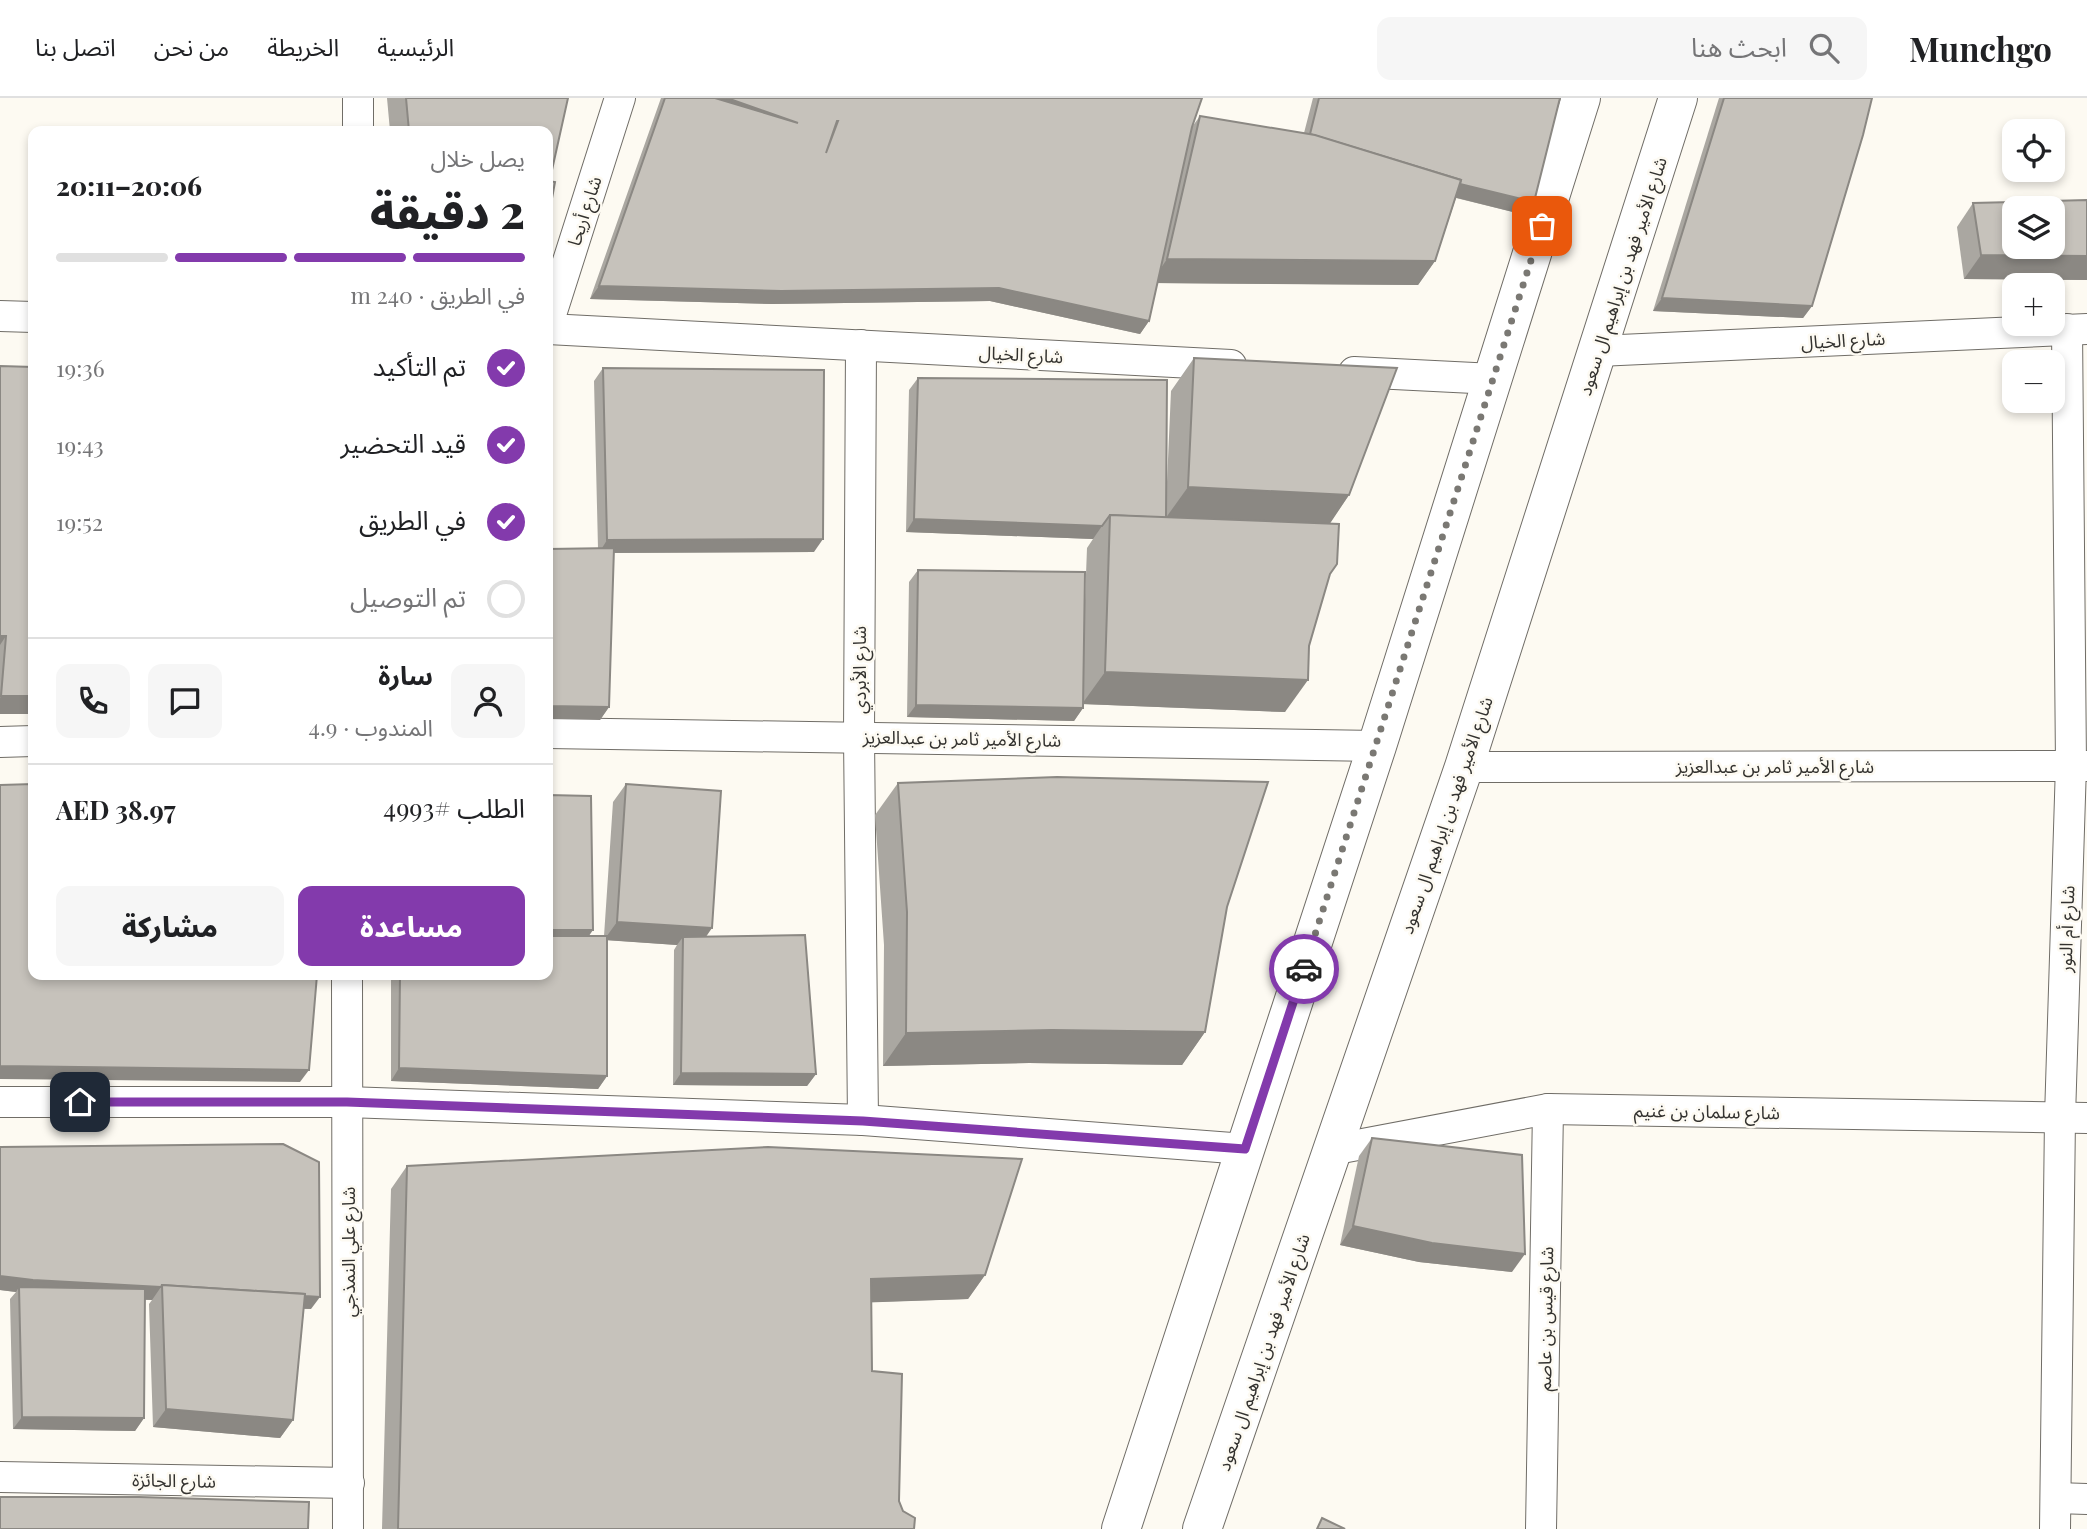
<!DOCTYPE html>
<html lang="ar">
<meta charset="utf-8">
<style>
:root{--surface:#fff;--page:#f6f6f6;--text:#202124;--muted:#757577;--line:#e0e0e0;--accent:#833aac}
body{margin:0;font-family:"Playfair Display","Noto Sans Arabic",serif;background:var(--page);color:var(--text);direction:rtl;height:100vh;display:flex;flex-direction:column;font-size:26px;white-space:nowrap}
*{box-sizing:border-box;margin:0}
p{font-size:23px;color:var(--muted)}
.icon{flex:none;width:38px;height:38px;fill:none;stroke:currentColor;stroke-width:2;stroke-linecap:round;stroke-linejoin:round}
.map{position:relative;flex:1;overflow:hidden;direction:ltr}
.drawer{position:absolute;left:28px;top:28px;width:525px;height:854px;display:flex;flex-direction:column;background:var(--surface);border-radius:14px;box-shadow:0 4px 10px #0003;direction:rtl}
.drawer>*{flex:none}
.fabs{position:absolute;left:2002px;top:21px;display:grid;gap:14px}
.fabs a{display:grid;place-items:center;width:63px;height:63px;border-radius:14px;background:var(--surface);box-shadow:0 4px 10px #0003;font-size:35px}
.pin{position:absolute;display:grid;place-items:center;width:60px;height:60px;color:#fff;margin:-30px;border-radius:14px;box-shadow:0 4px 10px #0006}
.courier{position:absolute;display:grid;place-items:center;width:70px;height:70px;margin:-35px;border:5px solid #833aac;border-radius:50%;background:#fff;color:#222;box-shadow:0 2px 9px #0007}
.summary em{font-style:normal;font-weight:800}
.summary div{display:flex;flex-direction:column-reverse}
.summary{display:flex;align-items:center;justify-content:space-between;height:119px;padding:0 28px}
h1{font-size:46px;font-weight:800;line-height:52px}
.bar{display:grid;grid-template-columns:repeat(4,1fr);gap:10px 7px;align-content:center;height:84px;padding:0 28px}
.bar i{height:9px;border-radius:5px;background:var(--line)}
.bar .on{background:var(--accent)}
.bar p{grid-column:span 4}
.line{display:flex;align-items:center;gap:18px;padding:0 28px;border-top:2px solid var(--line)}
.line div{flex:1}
.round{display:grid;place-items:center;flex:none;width:74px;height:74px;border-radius:14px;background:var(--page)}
ol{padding:0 28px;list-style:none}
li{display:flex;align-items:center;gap:21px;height:77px}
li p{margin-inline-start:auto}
li .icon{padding:7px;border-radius:50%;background:var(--accent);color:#fff;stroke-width:4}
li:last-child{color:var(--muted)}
li i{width:38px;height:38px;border:4px solid var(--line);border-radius:50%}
.action{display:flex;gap:14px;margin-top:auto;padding:14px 28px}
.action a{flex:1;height:80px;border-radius:14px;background:var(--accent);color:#fff;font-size:28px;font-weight:800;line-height:80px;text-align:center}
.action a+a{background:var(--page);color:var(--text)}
header{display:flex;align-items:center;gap:42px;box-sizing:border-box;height:98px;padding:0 35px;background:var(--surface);border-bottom:2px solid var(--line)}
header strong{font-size:33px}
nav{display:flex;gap:38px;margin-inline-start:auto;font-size:24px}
.search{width:490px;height:63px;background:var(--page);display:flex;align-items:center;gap:18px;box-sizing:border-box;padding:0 24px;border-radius:14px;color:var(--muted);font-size:26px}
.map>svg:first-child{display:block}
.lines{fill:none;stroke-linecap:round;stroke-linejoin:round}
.minor-casing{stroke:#706d67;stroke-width:32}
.secondary-casing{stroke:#706d67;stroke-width:40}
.minor{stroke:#fff;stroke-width:30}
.secondary{stroke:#fff;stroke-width:38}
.wall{fill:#aaa7a1}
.shaded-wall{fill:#8b8883}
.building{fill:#c6c2bb;stroke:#8b8883;stroke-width:2;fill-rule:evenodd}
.done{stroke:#7a7873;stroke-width:7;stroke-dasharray:0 12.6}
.route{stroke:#833aac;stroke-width:9}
.labels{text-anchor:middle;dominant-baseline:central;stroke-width:5;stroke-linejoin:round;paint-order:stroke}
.street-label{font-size:18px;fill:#33322f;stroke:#fdfaf2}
</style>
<header>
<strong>Munchgo</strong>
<div class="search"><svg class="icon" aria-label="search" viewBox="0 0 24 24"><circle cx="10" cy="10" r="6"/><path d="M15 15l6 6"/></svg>ابحث هنا</div>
<nav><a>الرئيسية</a><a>الخريطة</a><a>من نحن</a><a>اتصل بنا</a></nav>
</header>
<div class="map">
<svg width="2087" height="1431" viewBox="0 0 2087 1431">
<rect width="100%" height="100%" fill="#fdfaf2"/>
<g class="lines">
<defs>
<g id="minor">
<polyline points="358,33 358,0"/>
<polyline points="0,218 33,219"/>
<polyline points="548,226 620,0"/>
<polyline points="548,231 1231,267"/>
<polyline points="861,247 859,638 863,1022"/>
<polyline points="1598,253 2087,231"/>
<polyline points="1354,274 1494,281"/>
<polyline points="548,635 1377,648"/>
<polyline points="0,644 33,643"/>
<polyline points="1464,669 2087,668"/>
<polyline points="347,877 348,1431"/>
<polyline points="0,1004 347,1004 863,1022 1245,1051"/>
<polyline points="1331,1052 1548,1011 2087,1020"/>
<polyline points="0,1379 349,1385"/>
<polyline points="2056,1400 2087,1401"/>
<polyline points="1541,1431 1548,1011"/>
<polyline points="2055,1431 2060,1019 2071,667 2067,231"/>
</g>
<g id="secondary">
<polyline points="1121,1431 1377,648 1581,0"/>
<polyline points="1202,1431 1464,669 1678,0"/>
</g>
</defs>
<use href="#minor" class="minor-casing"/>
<use href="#secondary" class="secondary-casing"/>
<use href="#minor" class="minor"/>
<use href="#secondary" class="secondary"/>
</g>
<g class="wall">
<polygon points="387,0 568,0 548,33 390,33"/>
<polygon points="661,0 1202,0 1192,29 1200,18 1304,35 1313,0 1560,0 1525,117 1456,100 1435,163 1418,187 1157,185 1149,223 1140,236 990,203 772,206 590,201"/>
<polygon points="1719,0 1872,0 1812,208 1803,220 1653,213"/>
<polygon points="2087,102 2087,182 1964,181 1957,129 1973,105"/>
<polygon points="1194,260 1349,397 1329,426 1330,476 1285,614 1083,606 1083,610 1074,623 907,619 909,484 918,472 1083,556 1087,450 1093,441 906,434 909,292 918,280 1167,384 1171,293"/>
<polygon points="0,268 33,616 0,616"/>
<polygon points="603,270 814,454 614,455 609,609 600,622 598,450 594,283"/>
<polygon points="898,685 1227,809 1205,934 1182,967 1029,965 883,968 884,847 875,717"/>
<polygon points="626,686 706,839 816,976 807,988 673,987 674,852 677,847 607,842 607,978 598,991 391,983 391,877 548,877 604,838 613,704"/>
<polygon points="1372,1040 1512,1174 1419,1164 1340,1147 1359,1058"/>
<polygon points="0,1049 311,1211 304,1211 293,1322 280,1340 153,1329 149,1206 152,1202 145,1202 144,1320 135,1333 13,1331 10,1201 16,1194 0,1192"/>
<polygon points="407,1068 985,1177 968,1201 871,1204 872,1273 899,1403 903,1413 914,1431 382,1431 391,1091"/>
</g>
<g class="shaded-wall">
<polygon points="682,0 727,0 798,25"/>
<polygon points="1307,48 1534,104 1525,117 1298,60"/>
<polygon points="1981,157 2087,158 2087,182 1964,181"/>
<polygon points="1167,161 1435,163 1418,187 1151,185"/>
<polygon points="599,188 999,190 1149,223 1140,236 990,203 772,206 590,201"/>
<polygon points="1662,200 1812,208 1803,220 1653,213"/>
<polygon points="1188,389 1349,397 1327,430 1165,421"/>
<polygon points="914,421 1102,428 1093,441 906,434"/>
<polygon points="823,441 814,454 599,455 607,442"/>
<polygon points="0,538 6,538 0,547"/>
<polygon points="1105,574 1308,582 1285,614 1082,606"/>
<polygon points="1,598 33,598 33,616 0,616 0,600"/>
<polygon points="916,607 1083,610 1074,623 907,619"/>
<polygon points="548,608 609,609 600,622 548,621"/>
<polygon points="617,824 712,830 699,849 683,839 677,847 604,842"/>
<polygon points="548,832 593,832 584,845 548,845"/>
<polygon points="1052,932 1205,934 1182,967 1029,965 883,968 906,935"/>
<polygon points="0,968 309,972 300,984 0,981"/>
<polygon points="399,970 607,978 598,991 391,983"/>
<polygon points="681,975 816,976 807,988 673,987"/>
<polygon points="1353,1128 1525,1156 1512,1174 1419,1164 1340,1147"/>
<polygon points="985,1177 968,1201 854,1205 871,1181"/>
<polygon points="0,1178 161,1189 152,1202 19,1194 19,1189 16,1194 0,1192"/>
<polygon points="162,1190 320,1199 311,1211 163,1203"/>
<polygon points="166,1311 293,1322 280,1340 153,1329"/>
<polygon points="22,1319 144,1320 135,1333 13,1331"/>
</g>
<g class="building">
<polygon points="406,0 568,0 552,72 548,72 548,33 409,33"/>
<path d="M665,0H715L798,25L727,0H1202L1192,29L1149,223L999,190L781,193L599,188ZM837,23H838L826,55Z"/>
<polygon points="1319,0 1560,0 1534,104 1460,86 1461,82 1310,36"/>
<polygon points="1724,0 1872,0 1863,37 1812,208 1662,200"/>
<polygon points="1200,18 1315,37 1461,82 1435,163 1167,161"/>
<polygon points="548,83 555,84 548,122"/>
<path d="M2087,102V158L1981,157L1973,105ZM2014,110H2053V149H2014Z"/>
<polygon points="1194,260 1397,270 1349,397 1188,389"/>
<polygon points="0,268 33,269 33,598 1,598 6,538 0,538"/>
<polygon points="603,270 824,272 823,441 607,442"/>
<polygon points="918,280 1167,282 1166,420 1110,417 1102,428 914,421"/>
<polygon points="1110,417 1339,426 1337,466 1330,476 1309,548 1308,582 1105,574"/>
<polygon points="614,450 609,609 548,608 548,451"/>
<polygon points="918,472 1085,474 1083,610 916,607"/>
<polygon points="1057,679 1268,684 1227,809 1205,934 1052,932 906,935 907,814 898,685"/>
<polygon points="33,686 33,877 317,877 309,972 0,968 0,687"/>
<polygon points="626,686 721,693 712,830 617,824"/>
<polygon points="548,697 591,698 593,832 548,832"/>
<polygon points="805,837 816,976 681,975 683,839"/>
<polygon points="548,838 607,838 607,978 399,970 400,877 548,877"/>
<polygon points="1372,1040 1522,1057 1525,1156 1432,1145 1353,1128"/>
<polygon points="283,1046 319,1064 320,1199 305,1198 305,1196 162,1187 161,1189 33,1182 0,1178 0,1049"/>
<polygon points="768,1049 1022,1061 985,1177 871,1181 872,1273 902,1276 899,1403 903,1413 915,1420 914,1431 398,1431 407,1068"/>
<polygon points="162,1187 305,1196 293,1322 166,1311"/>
<polygon points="19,1189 145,1191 144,1320 22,1319"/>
<polygon points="0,1399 139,1399 309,1404 308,1431 0,1431"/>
<polygon points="1322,1420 1345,1431 1317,1431"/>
</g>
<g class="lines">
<polyline class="done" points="1304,871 1542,128"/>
<polyline class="route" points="80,1004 347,1004 863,1023 1245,1051 1304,871"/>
</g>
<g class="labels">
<g class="street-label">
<text transform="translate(584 113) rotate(-72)">شارع أريحا</text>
<text transform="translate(1622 178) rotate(-72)">شارع الأمير فهد بن إبراهيم ال سعود</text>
<text transform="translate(1843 242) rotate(-3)">شارع الخيال</text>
<text transform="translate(1021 256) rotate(3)">شارع الخيال</text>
<text transform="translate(859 572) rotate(-90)">شارع الأبردي</text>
<text transform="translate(962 640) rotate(1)">شارع الأمير ثامر بن عبدالعزيز</text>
<text x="1775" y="668">شارع الأمير ثامر بن عبدالعزيز</text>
<text transform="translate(1446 717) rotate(-71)">شارع الأمير فهد بن إبراهيم ال سعود</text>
<text transform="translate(2066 831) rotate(-88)">شارع أم النور</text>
<text transform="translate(1707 1013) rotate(1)">شارع سلمان بن غنيم</text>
<text transform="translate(348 1154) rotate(-90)">شارع علي النمذجي</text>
<text transform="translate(1545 1221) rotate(-89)">شارع قيس بن عاصم</text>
<text transform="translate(1263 1254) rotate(-71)">شارع الأمير فهد بن إبراهيم ال سعود</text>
<text transform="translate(174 1382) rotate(1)">شارع الجائزة</text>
</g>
</g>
</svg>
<div class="fabs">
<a><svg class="icon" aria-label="locate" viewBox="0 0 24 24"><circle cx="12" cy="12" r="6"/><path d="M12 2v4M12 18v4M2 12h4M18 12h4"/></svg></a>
<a><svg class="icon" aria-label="layers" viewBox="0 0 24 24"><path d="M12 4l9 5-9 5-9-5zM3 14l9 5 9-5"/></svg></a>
<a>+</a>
<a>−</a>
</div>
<div class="pin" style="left:1542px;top:128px;background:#ea580c"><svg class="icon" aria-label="bag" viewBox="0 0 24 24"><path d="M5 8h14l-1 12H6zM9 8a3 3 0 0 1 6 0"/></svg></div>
<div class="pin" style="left:80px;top:1004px;background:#1f2937"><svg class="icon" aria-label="home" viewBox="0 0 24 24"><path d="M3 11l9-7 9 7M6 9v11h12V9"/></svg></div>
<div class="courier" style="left:1304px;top:871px"><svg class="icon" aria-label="car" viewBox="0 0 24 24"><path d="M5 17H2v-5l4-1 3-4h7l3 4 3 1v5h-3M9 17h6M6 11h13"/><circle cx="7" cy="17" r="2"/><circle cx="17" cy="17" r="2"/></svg></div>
<section class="drawer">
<div class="summary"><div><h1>2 دقيقة</h1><p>يصل خلال</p></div><em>20:06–20:11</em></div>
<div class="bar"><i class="on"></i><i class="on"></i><i class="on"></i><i></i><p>في الطريق · 240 m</p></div>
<ol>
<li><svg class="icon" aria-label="check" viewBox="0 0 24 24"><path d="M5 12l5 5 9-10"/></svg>تم التأكيد<p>19:36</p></li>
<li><svg class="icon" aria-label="check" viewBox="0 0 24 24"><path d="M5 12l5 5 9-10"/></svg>قيد التحضير<p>19:43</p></li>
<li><svg class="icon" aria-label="check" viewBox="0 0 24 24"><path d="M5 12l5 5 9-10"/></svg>في الطريق<p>19:52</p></li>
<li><i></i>تم التوصيل</li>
</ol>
<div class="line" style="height:126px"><a class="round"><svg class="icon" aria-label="person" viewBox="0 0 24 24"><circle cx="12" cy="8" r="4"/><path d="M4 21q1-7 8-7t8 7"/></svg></a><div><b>سارة</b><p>المندوب · 4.9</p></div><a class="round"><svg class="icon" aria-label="chat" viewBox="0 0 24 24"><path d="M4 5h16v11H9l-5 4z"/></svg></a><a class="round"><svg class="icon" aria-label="phone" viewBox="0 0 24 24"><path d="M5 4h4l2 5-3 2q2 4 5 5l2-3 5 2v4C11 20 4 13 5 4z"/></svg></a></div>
<div class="line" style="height:91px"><div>الطلب #4993</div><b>AED 38.97</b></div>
<div class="action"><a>مساعدة</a><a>مشاركة</a></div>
</section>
</div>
